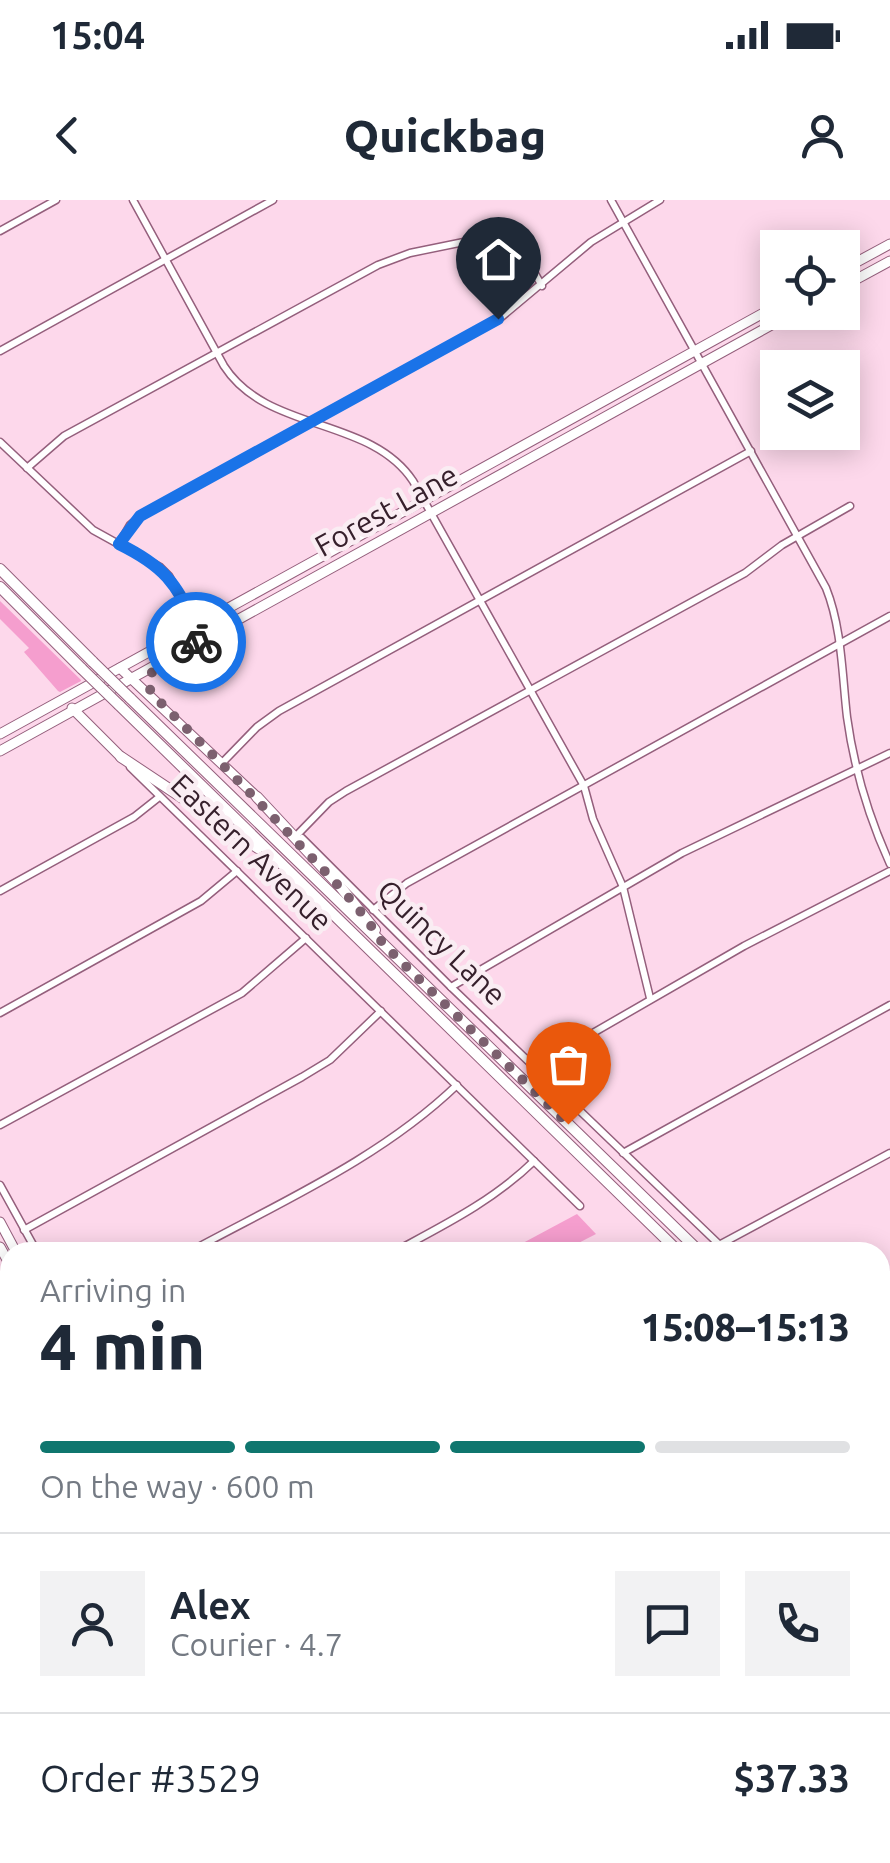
<!DOCTYPE html>
<meta charset="utf-8">
<style>
:root{--surface:#fff;--page:#f2f2f3;--text:#1f2937;--muted:#747a83;--line:#e0e1e3;--accent:#0f766e}
body{margin:0;font-family:Ubuntu,sans-serif;background:var(--page);color:var(--text);height:100vh;display:flex;flex-direction:column;font-size:38px;white-space:nowrap}
*{box-sizing:border-box;margin:0}
p{font-size:32px;color:var(--muted)}
.icon{flex:none;width:55px;height:55px;fill:none;stroke:currentColor;stroke-width:2;stroke-linecap:round;stroke-linejoin:round}
.map{position:relative;flex:1;overflow:hidden}
.details{position:absolute;left:0px;top:1042px;width:890px;height:622px;display:flex;flex-direction:column;background:var(--surface);border-radius:30px 30px 0 0;box-shadow:0 5px 25px #0003}
.details>*{flex:none}
.fabs{position:absolute;left:760px;top:30px;display:grid;gap:20px}
.fabs a{display:grid;place-items:center;width:100px;height:100px;border-radius:0px;background:var(--surface);box-shadow:0 5px 25px #0003;font-size:50px}
.pin{position:absolute;display:grid;place-items:center;width:85px;height:85px;color:#fff;margin:-102px -42px;border-radius:50% 50% 50% 0;rotate:-45deg;box-shadow:0 0 10px #0007}
.pin .icon{rotate:45deg}
.courier{position:absolute;display:grid;place-items:center;width:100px;height:100px;margin:-50px;border:8px solid #1a73e8;border-radius:50%;background:#fff;color:#222;box-shadow:0 2px 12px #0007}
.head em{font-style:normal;font-weight:800}
.head div{display:flex;flex-direction:column-reverse}
.head{display:flex;align-items:center;justify-content:space-between;height:170px;padding:0 40px}
h1{font-size:65px;font-weight:800;line-height:75px}
.bar{display:grid;grid-template-columns:repeat(4,1fr);gap:15px 10px;align-content:center;height:120px;padding:0 40px}
.bar i{height:12px;border-radius:8px;background:var(--line)}
.bar .active{background:var(--accent)}
.bar p{grid-column:span 4}
.line{display:flex;align-items:center;gap:25px;padding:0 40px;border-top:2px solid var(--line)}
.line div{flex:1}
.round{display:grid;place-items:center;flex:none;width:105px;height:105px;border-radius:0px;background:var(--page)}
.status{display:flex;justify-content:space-between;align-items:center;height:70px;padding:0 50px;background:var(--surface);direction:ltr}
.status svg{height:28px;fill:currentColor}
header{display:flex;justify-content:space-between;align-items:center;height:130px;padding:0 40px;background:var(--surface);font-size:45px;font-weight:800}
.map>svg:first-child{display:block}
.green{fill:#f59ece}
.lines{fill:none;stroke-linecap:round;stroke-linejoin:round}
.minor-casing{stroke:#945f7c;stroke-width:9}
.major-casing{stroke:#945f7c;stroke-width:11}
.highway-casing{stroke:#945f7c;stroke-width:12}
.minor{stroke:#fff;stroke-width:6}
.major{stroke:#fff;stroke-width:9}
.highway{stroke:#fff;stroke-width:10}
.highway-bridge-casing{stroke:#945f7c;stroke-width:12;stroke-linecap:butt}
.highway-bridge{stroke:#fff;stroke-width:10}
.done{stroke:#7c606f;stroke-width:10;stroke-dasharray:0 18}
.route{stroke:#1a73e8;stroke-width:12}
.labels{text-anchor:middle;dominant-baseline:central;stroke-width:9;stroke-linejoin:round;paint-order:stroke}
.street-label{font-size:30px;fill:#36202c;stroke:#faedf3}
</style>
<div class="status"><b>15:04</b><svg viewBox="0 0 49 12"><path d="M0 12V9h3v3zM5 12V6h3v6zM10 12V3h3v9zM15 12V0h3v12zM26 1h20v11H26zM47 4h2v5h-2z"/></svg></div>
<header><svg class="icon" aria-label="back" viewBox="0 0 24 24"><path d="M15 5l-7 7 7 7"/></svg>Quickbag<svg class="icon" aria-label="person" viewBox="0 0 24 24"><circle cx="12" cy="8" r="4"/><path d="M4 21q1-7 8-7t8 7"/></svg></header>
<div class="map">
<svg width="890" height="1663" viewBox="0 0 890 1663">
<rect width="100%" height="100%" fill="#fdd8eb"/>
<g class="green">
<polygon points="0,401 81,480 81,481 60,492 58,491 24,452 29,448 0,419"/>
<polygon points="577,1014 596,1034 561,1052 506,1052"/>
</g>
<g class="lines">
<defs>
<g id="minor">
<path d="M133,0L224,166C267,233 370,216 413,281L584,586L593,619L623,687L650,798"/>
<path d="M611,0L826,388C842,428 842,474 847,517C854,568 869,618 890,664"/>
<polyline points="0,31 56,0"/>
<polyline points="0,151 273,0"/>
<polyline points="0,242 93,330 160,367 169,376 203,438"/>
<polyline points="27,268 64,236 378,65 410,53 503,34 518,44 542,86"/>
<polyline points="119,344 130,325 141,316 499,119 591,42 660,0"/>
<polyline points="222,563 257,527 279,511 751,251"/>
<polyline points="130,567 580,1006"/>
<polyline points="298,634 329,602 346,591 745,373 782,345 850,306"/>
<polyline points="302,638 451,787 727,1052"/>
<polyline points="0,691 134,617 158,598"/>
<polyline points="373,710 407,683 890,416"/>
<polyline points="451,787 682,653 890,553"/>
<polyline points="0,813 201,701 237,671"/>
<polyline points="534,867 744,746 890,671"/>
<polyline points="0,925 242,793 306,738"/>
<polyline points="623,953 890,805"/>
<polyline points="0,985 37,1052"/>
<polyline points="24,1030 302,877 330,860 381,811"/>
<path d="M189,1052C281,1002 381,958 457,885"/>
<path d="M394,1052C444,1025 493,1001 534,961"/>
<polyline points="706,1052 890,953"/>
<polyline points="0,1158 10,1153"/>
<polyline points="880,1203 890,1213"/>
<polyline points="0,1267 10,1262"/>
<polyline points="880,1354 890,1364"/>
<polyline points="880,1404 890,1394"/>
<polyline points="0,1444 10,1438"/>
<polyline points="880,1579 890,1567"/>
<polyline points="117,1655 121,1663"/>
<polyline points="527,1663 541,1655"/>
<polyline points="751,1663 766,1655"/>
</g>
<g id="major">
<polyline points="842,70 890,44"/>
<polyline points="842,87 890,61"/>
<polyline points="120,468 257,597"/>
<polyline points="72,508 121,557"/>
<polyline points="0,534 778,105"/>
<polyline points="0,551 795,112"/>
<polyline points="0,1022 16,1052"/>
<polyline points="0,1047 10,1065"/>
<polyline points="305,1655 306,1663"/>
<polyline points="317,1655 319,1663"/>
</g>
<g id="highway">
<polyline points="0,369 93,462"/>
<polyline points="0,387 82,469"/>
<polyline points="130,498 700,1052"/>
<polyline points="119,505 679,1052"/>
<polyline points="121,557 258,648"/>
<polyline points="257,597 339,685 375,730"/>
<polyline points="880,1228 890,1238"/>
<polyline points="880,1251 890,1261"/>
</g>
</defs>
<use href="#minor" class="minor-casing"/>
<use href="#major" class="major-casing"/>
<use href="#highway" class="highway-casing"/>
<use href="#minor" class="minor"/>
<use href="#major" class="major"/>
<use href="#highway" class="highway"/>
<defs>
<g id="highway-bridge">
<polyline points="93,462 130,498"/>
<polyline points="82,469 119,505"/>
</g>
</defs>
<use href="#highway-bridge" class="highway-bridge-casing"/>
<use href="#highway-bridge" class="highway-bridge"/>
</g>
<g class="lines">
<path class="done" d="M196,442C176,454 138,467 152,494C200,542 247,589 293,638C325,672 359,704 383,744L568,924"/>
<path class="route" d="M196,442L203,438C176,387 172,370 119,344L140,316L498,119"/>
</g>
<g class="labels">
<g class="street-label">
<text transform="translate(386 310) rotate(-29)">Forest Lane</text>
<text transform="translate(252 652) rotate(44)">Eastern Avenue</text>
<text transform="translate(442 742) rotate(44)">Quincy Lane</text>
</g>
</g>
</svg>
<div class="fabs">
<a><svg class="icon" aria-label="locate" viewBox="0 0 24 24"><circle cx="12" cy="12" r="6"/><path d="M12 2v4M12 18v4M2 12h4M18 12h4"/></svg></a>
<a><svg class="icon" aria-label="layers" viewBox="0 0 24 24"><path d="M12 4l9 5-9 5-9-5zM3 14l9 5 9-5"/></svg></a>
</div>
<div class="pin" style="left:568px;top:924px;background:#ea580c"><svg class="icon" aria-label="bag" viewBox="0 0 24 24"><path d="M5 8h14l-1 12H6zM9 8a3 3 0 0 1 6 0"/></svg></div>
<div class="pin" style="left:498px;top:119px;background:#1f2937"><svg class="icon" aria-label="home" viewBox="0 0 24 24"><path d="M3 11l9-7 9 7M6 9v11h12V9"/></svg></div>
<div class="courier" style="left:196px;top:442px"><svg class="icon" aria-label="bike" viewBox="0 0 24 24"><circle cx="6" cy="16" r="4"/><circle cx="18" cy="16" r="4"/><path d="M6 16l4-8h5l3 8M10 8l3 8H6M13 5h3"/></svg></div>
<section class="details">
<div class="head"><div><h1>4 min</h1><p>Arriving in</p></div><em>15:08–15:13</em></div>
<div class="bar"><i class="active"></i><i class="active"></i><i class="active"></i><i></i><p>On the way · 600 m</p></div>
<div class="line" style="height:180px"><a class="round"><svg class="icon" aria-label="person" viewBox="0 0 24 24"><circle cx="12" cy="8" r="4"/><path d="M4 21q1-7 8-7t8 7"/></svg></a><div><b>Alex</b><p>Courier · 4.7</p></div><a class="round"><svg class="icon" aria-label="chat" viewBox="0 0 24 24"><path d="M4 5h16v11H9l-5 4z"/></svg></a><a class="round"><svg class="icon" aria-label="phone" viewBox="0 0 24 24"><path d="M5 4h4l2 5-3 2q2 4 5 5l2-3 5 2v4C11 20 4 13 5 4z"/></svg></a></div>
<div class="line" style="height:130px"><div>Order #3529</div><b>$37.33</b></div>
</section>
</div>
